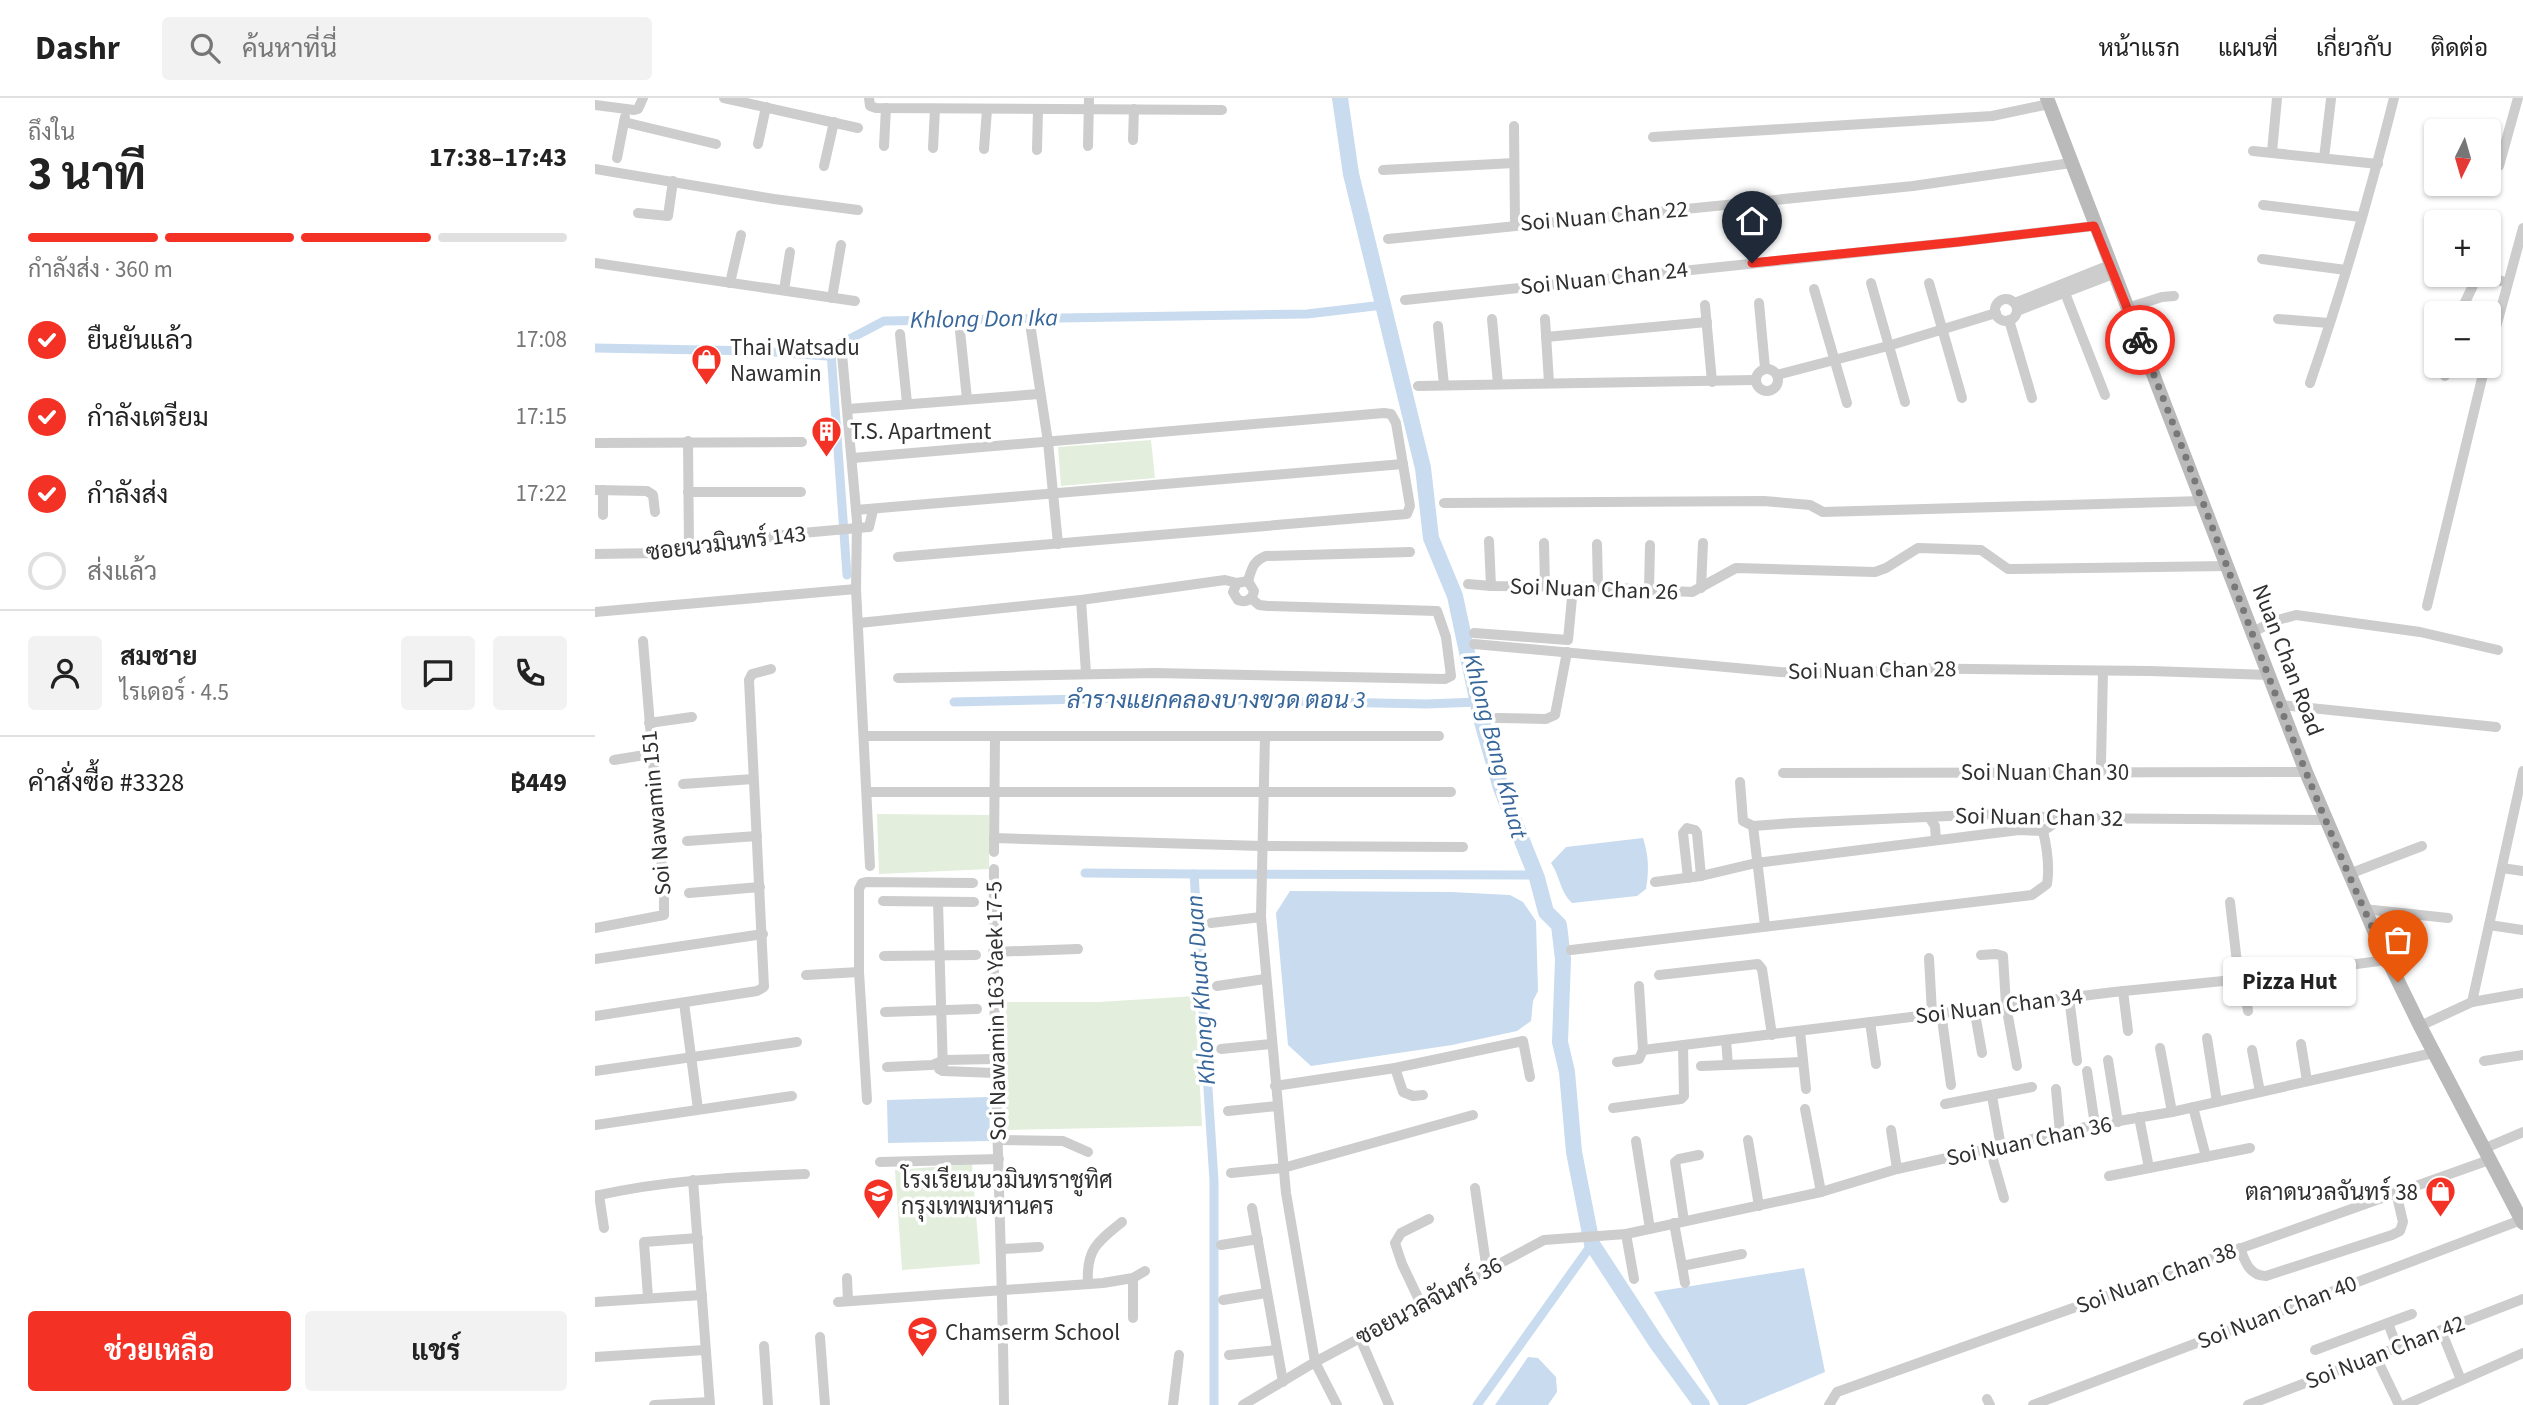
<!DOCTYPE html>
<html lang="th">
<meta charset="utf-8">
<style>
:root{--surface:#fff;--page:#f2f2f2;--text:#222;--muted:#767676;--line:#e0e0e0;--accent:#f43125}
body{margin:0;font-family:"Source Sans 3",Sarabun,sans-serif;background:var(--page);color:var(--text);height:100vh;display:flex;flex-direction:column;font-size:26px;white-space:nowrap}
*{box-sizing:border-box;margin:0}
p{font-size:23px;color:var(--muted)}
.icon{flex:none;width:38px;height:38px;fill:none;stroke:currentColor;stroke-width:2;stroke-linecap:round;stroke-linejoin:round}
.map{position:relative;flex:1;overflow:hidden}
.details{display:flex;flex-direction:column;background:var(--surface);width:595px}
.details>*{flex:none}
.needle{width:46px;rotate:185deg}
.controls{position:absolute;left:1829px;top:21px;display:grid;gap:14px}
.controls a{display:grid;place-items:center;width:77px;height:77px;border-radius:7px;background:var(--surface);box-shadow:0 2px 5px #0004;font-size:35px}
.pin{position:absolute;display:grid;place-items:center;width:60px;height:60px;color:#fff;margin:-72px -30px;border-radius:50% 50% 50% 0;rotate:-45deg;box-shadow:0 0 7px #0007}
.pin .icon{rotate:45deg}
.courier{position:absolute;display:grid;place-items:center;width:70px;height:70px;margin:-35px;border:5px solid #f43125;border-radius:50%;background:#fff;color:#222;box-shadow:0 2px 9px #0007}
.bubble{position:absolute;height:49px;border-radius:7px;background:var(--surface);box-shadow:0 2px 5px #0004;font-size:23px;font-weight:700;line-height:49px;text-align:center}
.summary em{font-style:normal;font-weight:700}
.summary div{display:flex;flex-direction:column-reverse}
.summary{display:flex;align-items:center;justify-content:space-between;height:119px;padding:0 28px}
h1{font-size:46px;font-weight:700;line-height:52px}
.bar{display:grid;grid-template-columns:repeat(4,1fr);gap:10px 7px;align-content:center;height:84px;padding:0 28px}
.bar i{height:9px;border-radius:5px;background:var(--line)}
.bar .on{background:var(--accent)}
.bar p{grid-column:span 4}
.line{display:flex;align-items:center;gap:18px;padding:0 28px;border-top:2px solid var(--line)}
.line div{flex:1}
.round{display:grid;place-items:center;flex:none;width:74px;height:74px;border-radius:7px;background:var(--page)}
ol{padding:0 28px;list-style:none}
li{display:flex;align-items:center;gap:21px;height:77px}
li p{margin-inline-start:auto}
li .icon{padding:7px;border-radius:50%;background:var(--accent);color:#fff;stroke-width:4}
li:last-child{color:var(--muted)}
li i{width:38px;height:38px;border:4px solid var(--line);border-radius:50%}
.primary-button{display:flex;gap:14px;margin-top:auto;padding:14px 28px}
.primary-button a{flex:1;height:80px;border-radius:7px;background:var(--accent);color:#fff;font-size:28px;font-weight:700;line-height:80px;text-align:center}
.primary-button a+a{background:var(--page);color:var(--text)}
header{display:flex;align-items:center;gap:42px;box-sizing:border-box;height:98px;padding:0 35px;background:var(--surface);border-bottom:2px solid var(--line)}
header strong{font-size:33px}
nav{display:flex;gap:38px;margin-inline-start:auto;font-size:24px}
.search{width:490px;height:63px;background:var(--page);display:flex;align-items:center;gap:18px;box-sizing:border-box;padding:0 24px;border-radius:7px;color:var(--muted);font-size:26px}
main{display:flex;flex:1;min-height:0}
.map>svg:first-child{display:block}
.green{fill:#e4eedd}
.water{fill:#c8dbef}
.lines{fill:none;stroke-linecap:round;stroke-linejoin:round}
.canal{stroke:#c8dbef;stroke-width:9}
.river{stroke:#c8dbef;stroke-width:16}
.minor{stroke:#cdcdcd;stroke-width:10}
.secondary{stroke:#bababa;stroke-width:14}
.done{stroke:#787878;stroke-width:7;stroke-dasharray:0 12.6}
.route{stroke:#f43125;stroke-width:9}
.labels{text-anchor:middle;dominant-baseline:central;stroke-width:7;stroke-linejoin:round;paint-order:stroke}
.street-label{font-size:23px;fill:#303030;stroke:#fff}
.poi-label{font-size:23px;fill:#303030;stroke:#fff;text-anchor:start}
.water-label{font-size:24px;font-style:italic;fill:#36669a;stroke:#fff}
</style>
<header>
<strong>Dashr</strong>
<div class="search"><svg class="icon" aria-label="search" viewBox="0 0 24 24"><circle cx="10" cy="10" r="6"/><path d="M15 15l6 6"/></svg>ค้นหาที่นี่</div>
<nav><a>หน้าแรก</a><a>แผนที่</a><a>เกี่ยวกับ</a><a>ติดต่อ</a></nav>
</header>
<main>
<section class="details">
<div class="summary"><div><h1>3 นาที</h1><p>ถึงใน</p></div><em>17:38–17:43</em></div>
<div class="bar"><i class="on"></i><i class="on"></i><i class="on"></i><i></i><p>กำลังส่ง · 360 m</p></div>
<ol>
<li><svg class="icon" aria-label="check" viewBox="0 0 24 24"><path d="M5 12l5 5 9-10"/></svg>ยืนยันแล้ว<p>17:08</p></li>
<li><svg class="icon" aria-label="check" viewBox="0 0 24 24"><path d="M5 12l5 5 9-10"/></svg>กำลังเตรียม<p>17:15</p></li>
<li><svg class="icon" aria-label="check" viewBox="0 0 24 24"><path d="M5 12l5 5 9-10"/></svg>กำลังส่ง<p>17:22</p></li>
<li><i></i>ส่งแล้ว</li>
</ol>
<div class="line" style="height:126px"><a class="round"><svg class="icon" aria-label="person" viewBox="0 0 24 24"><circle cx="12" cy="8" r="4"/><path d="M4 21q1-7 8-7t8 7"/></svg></a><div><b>สมชาย</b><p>ไรเดอร์ · 4.5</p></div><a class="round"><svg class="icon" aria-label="chat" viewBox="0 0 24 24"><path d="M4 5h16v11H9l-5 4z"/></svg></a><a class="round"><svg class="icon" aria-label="phone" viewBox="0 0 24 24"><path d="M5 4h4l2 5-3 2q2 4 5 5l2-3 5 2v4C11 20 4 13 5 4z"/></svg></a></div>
<div class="line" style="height:91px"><div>คำสั่งซื้อ #3328</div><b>฿449</b></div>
<div class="primary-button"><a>ช่วยเหลือ</a><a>แชร์</a></div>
</section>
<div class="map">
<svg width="1928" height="1307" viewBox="0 0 1928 1307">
<rect width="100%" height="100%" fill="#fff"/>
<g class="green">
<polygon points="556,342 560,380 466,388 463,349"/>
<polygon points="282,716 394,717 394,771 284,776"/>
<polygon points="600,898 607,1028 411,1032 411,904 504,904"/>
<polygon points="377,1066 385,1166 307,1172 300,1072"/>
</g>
<g class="water">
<path d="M1048,740C1054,758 1054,774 1051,791L1042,798L977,805C965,794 965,778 956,765L971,749Z"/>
<polygon points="695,793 856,794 915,797 928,804 941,823 943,893 938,903 936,923 922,933 857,947 716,968 693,947 681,815"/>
<polygon points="394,999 395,1043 293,1045 292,1002"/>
<polygon points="1209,1170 1230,1274 1151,1307 1124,1307 1059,1194"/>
<polygon points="933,1259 943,1260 961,1279 962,1294 953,1307 900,1307"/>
</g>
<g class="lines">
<g class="canal">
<polyline points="0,250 165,253 232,258 245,246 289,223 712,216 788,207"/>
<polyline points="236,254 252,477"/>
<polyline points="359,604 539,600 831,606 883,604"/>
<polyline points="490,775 599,776"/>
<polyline points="619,1307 619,1083 599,776 940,777"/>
<polyline points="882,1307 997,1146"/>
</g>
<polyline class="river" points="745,0 756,76 828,370 836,440 860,498 887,624 906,690 942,780 951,814 964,827 968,861 965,944 972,974 979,1054 997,1146 1061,1244 1107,1307"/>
<g class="minor">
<polyline points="129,0 263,30"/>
<polyline points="274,0 275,8 281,10 627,12"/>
<polyline points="0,7 39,12 43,11 48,0"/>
<polyline points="29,24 121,46"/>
<polyline points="919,28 920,127"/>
<polyline points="1058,39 1397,18 1454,6"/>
<polyline points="538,42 539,11"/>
<polyline points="163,46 171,9"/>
<polyline points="289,48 291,10"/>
<polyline points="493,48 494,0"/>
<polyline points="338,50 340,11"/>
<polyline points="389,51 392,12"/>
<polyline points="442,52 443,11"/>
<polyline points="1658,53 1783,66"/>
<polyline points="1677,54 1682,0"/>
<polyline points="22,60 30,19"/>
<polyline points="1729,60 1736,1"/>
<polyline points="229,68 239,24"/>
<polyline points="1904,68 1923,0"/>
<polyline points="0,71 179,101 263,112"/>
<polyline points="788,72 919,65"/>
<polyline points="1668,107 1766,119"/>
<polyline points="43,115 73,118 78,83"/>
<polyline points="793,141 1318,88 1476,65"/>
<polyline points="1667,161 1751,172"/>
<polyline points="0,165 260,203"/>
<polyline points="135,185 146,137"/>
<polyline points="1276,185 1310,304"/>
<polyline points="1334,185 1367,300"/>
<polyline points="1219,191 1252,305"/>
<polyline points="189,192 195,154"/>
<polyline points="1470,195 1510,297"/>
<polyline points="237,200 246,147"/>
<circle cx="1411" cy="212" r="11"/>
<polyline points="810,202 1363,144 1499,128"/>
<polyline points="1164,205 1170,270"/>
<polyline points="1420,205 1515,167"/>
<polyline points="1110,207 1117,284"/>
<polyline points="1532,210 1567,199 1579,198"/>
<polyline points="1422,213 1518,176"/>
<polyline points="1865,215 1882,179 1892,178 1912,185"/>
<polyline points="897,221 903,286"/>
<polyline points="950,221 954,285"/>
<polyline points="1683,221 1734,225"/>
<polyline points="1414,222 1437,300"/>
<polyline points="843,228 849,287"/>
<polyline points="436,232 453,344 463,446"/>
<polyline points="365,233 372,301"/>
<polyline points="305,236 312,305"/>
<polyline points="951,239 1112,224"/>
<polyline points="1894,255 1928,130"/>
<polyline points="247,256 262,423 261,491 275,768"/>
<circle cx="1172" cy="282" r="11"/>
<polyline points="1182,277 1293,248 1401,215"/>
<polyline points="1850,278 1851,268"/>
<path d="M1715,285C1747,192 1775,96 1799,0"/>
<polyline points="823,288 1160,282"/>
<polyline points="253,311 444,296"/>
<polyline points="93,343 94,451"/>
<polyline points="0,345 207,344"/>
<polyline points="258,360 789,315 796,316 801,325 815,408 812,416 303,459"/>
<polyline points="0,392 52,393 58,397 60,414"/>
<polyline points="93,394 206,394"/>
<polyline points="849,405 1169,403 1215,407 1228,414 1607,403"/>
<polyline points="261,412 808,366"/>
<polyline points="8,417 8,392"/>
<polyline points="894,443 896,488 1003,489 1097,494 1141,470 1280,474 1291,470 1323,450 1386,452 1413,471 1633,468"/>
<polyline points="949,445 950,489"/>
<polyline points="1002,446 1003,489"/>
<polyline points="0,456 66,455 196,436 274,429 278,412"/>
<path d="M653,483C657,470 658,463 671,458L815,454"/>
<polyline points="873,486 896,488"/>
<polyline points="1106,490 1108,445"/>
<polyline points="1054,491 1055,447"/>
<polyline points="486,502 491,575"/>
<polyline points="1832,508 1890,268"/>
<polyline points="0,514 261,491"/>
<path d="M264,525L486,502L630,482L642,485L653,483L659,493C657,502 651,505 643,502L638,494L642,485"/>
<polyline points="1658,534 1679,523 1701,517 1825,534 1903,552"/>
<polyline points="879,535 973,542 978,489"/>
<polyline points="879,546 1185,574 1270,576 1296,570 1555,573 1675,577"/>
<polyline points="303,580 560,575 850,581 856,578 851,539 842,513 673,508 664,507 656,500"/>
<polyline points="1686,607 1901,629"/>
<polyline points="902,620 951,621 960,617 972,554"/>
<polyline points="54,625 97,619"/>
<polyline points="269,638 844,638"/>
<polyline points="670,638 666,819 691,1095 720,1264 742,1307"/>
<polyline points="19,662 56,656"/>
<polyline points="1506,665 1508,573"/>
<polyline points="1188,675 1711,674"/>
<polyline points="1145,684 1148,723 1158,728 1170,828"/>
<polyline points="88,686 158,681"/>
<polyline points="272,694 856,694"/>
<polyline points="1334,719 1340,728 1341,742"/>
<polyline points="1158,728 1198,725 1398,716 1468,720 1731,722"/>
<polyline points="399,740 667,748 868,749"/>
<polyline points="92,743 162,738"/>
<polyline points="399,754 400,638"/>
<polyline points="1907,770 1928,773"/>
<path d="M399,771C397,950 407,1128 409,1307"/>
<polyline points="1754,776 1827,748"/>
<polyline points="1093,780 1088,735 1092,730 1100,732 1102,735 1106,778"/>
<polyline points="1060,784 1106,778 1161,765 1424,732 1448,733"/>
<polyline points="94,795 165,789"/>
<polyline points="288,803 379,804"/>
<polyline points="343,804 348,973"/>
<polyline points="1635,804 1644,882"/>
<polyline points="1769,811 1853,820"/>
<polyline points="616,825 666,819"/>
<polyline points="1894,827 1928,832"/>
<polyline points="0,830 69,817 69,795 48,543"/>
<path d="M976,852L1437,797L1452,786C1455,768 1452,750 1448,733L1467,720"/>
<polyline points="398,854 483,851"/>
<polyline points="1386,857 1401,856 1408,858 1411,907 1422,968"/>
<polyline points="289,858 381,857"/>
<polyline points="1334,860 1337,915"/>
<polyline points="0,861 168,836"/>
<polyline points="211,877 264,874"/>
<polyline points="1064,877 1163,866 1167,871 1177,937"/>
<polyline points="1648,881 1653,913"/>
<polyline points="622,888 670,881"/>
<polyline points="1044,888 1048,952"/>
<polyline points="1528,893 1533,933"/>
<polyline points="1474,899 1482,963"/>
<polyline points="1877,904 1928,673"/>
<polyline points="89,905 103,1011"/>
<polyline points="1379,910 1387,955"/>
<polyline points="290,914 382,911"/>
<polyline points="1346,914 1356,987"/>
<polyline points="0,918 162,893 169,889 154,582 157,576 176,571"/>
<polyline points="1275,924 1281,966"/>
<polyline points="1825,928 1877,904 1928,895"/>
<polyline points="1205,933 1211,991"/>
<polyline points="1612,940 1622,1004"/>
<polyline points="1131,942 1133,967"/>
<polyline points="1706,946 1712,983"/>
<polyline points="1565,950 1577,1014"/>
<polyline points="626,951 676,946"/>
<polyline points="1657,952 1665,994"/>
<polyline points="1513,962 1523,1024"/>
<polyline points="1889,963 1928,957"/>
<polyline points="1022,964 1044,961 1048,952 1519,894 1648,881 1792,862"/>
<polyline points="1106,968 1208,964"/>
<polyline points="292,969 337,967 349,962 400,961"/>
<polyline points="800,970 808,994 818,998 828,997"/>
<polyline points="344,971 348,973 400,975"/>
<polyline points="0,973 202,944"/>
<polyline points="1492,973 1500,1027"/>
<polyline points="680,988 800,970 928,943 935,979"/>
<polyline points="1461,991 1465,1035"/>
<polyline points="1397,998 1406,1049"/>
<polyline points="272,1002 264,874 264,791 267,785 271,784 378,785"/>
<polyline points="1350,1006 1437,989"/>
<polyline points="1598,1009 1611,1059"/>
<polyline points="1018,1010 1086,1001 1089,998 1088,947"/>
<polyline points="1210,1011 1226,1094"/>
<polyline points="633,1013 682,1008"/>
<polyline points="1544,1019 1554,1070"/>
<polyline points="0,1027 197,998"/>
<polyline points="1296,1032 1302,1071"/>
<polyline points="403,1042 468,1043 493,1054"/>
<polyline points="1153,1042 1164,1108"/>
<polyline points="1041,1043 1055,1131"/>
<polyline points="1395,1051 1409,1100"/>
<polyline points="1888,1051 1928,1034"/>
<polyline points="285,1064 404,1061"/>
<polyline points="636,1075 688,1070 878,1017"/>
<polyline points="1514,1078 1655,1050"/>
<polyline points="404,1081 470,1079"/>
<polyline points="98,1082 115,1307"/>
<polyline points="880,1090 892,1173"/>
<polyline points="4,1097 9,1130"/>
<path d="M0,1098C70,1082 139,1079 210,1076"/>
<polyline points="657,1110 688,1284"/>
<polyline points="1089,1123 1080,1064 1084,1061 1104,1057"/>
<polyline points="1079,1125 1087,1168 1147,1156"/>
<polyline points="1031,1136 1039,1181"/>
<polyline points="626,1147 663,1141"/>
<path d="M1645,1150C1650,1163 1654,1178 1671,1178L1797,1137L1805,1133L1808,1124L1801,1094"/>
<polyline points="407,1151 444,1149"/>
<polyline points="1087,1168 1090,1185"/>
<polyline points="252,1180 253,1203"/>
<polyline points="538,1180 538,1220"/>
<path d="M493,1185C491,1152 502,1144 527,1124"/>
<polyline points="53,1199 49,1144 103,1140"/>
<polyline points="628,1202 671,1195"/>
<polyline points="0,1204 107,1197"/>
<polyline points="243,1204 508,1185 538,1180 550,1173"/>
<polyline points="827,1208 807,1166 800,1145 806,1135 834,1121"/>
<polyline points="1793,1225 1802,1249"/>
<polyline points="1846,1232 1866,1282"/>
<polyline points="225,1239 230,1307"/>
<polyline points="765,1240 794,1307"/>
<polyline points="169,1248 173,1307"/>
<polyline points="1720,1252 1817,1216"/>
<polyline points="634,1257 681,1252"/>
<polyline points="1780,1257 1804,1307"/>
<polyline points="0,1259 110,1252"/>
<polyline points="1392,1301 1395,1307"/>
<polyline points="59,1307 114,1304"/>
<polyline points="578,1307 584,1257"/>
<polyline points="648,1307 720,1264 949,1142 1031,1136 1226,1094 1302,1071 1500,1027 1577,1014 1838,955"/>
<polyline points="1234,1307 1242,1294 1894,1062"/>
<polyline points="1438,1307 1926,1122"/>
<polyline points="1653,1307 1928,1201"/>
<polyline points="1810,1307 1928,1255"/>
</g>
<polyline class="secondary" points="1452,0 1711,674 1783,842 1825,928 1928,1125"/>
</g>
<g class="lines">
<path class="done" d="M1545,242C1631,455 1702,676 1803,884"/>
<polyline class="route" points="1157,165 1363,144 1499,128 1545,242"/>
</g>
<defs>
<symbol id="shop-pin" viewBox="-11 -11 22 30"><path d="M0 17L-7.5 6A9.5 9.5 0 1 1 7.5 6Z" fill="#f43125" stroke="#fff"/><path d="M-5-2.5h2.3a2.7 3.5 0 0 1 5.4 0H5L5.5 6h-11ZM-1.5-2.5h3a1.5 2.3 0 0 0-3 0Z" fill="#fff"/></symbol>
<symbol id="building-pin" viewBox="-11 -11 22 30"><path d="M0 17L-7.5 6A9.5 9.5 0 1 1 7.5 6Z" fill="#f43125" stroke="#fff"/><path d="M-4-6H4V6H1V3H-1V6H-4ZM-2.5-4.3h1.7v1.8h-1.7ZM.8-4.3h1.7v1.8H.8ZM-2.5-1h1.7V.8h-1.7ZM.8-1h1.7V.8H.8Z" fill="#fff"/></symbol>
<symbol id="school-pin" viewBox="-11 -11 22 30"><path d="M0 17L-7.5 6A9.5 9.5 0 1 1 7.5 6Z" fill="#f43125" stroke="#fff"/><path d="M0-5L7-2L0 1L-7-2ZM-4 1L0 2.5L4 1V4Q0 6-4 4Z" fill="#fff"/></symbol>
</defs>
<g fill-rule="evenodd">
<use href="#shop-pin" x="94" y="244" width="35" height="47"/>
<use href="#building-pin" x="214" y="316" width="35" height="47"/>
<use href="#shop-pin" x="1828" y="1076" width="35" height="47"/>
<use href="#school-pin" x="266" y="1078" width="35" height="47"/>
<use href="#school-pin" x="310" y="1216" width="35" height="47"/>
</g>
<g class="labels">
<g class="street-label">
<text transform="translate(1009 118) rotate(-5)">Soi Nuan Chan 22</text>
<text transform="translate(1009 180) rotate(-6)">Soi Nuan Chan 24</text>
<text transform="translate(131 445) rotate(-7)">ซอยนวมินทร์ 143</text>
<text transform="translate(999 491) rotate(2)">Soi Nuan Chan 26</text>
<text transform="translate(1693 562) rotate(69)">Nuan Chan Road</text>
<text transform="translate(1277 572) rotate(-1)">Soi Nuan Chan 28</text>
<text x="1450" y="674">Soi Nuan Chan 30</text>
<text transform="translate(61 715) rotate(-95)">Soi Nawamin 151</text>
<text transform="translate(1444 719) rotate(1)">Soi Nuan Chan 32</text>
<text transform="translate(1404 908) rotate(-7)">Soi Nuan Chan 34</text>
<text transform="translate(401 913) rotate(-91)">Soi Nawamin 163 Yaek 17-5</text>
<text transform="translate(1434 1043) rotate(-12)">Soi Nuan Chan 36</text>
<text transform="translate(1561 1180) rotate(-20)">Soi Nuan Chan 38</text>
<text transform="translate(834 1203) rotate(-28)">ซอยนวลจันทร์ 36</text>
<text transform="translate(1682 1214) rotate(-21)">Soi Nuan Chan 40</text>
<text transform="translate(1790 1254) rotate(-21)">Soi Nuan Chan 42</text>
</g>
<g class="poi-label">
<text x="135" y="249">Thai Watsadu<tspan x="135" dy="26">Nawamin</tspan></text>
<text x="255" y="333">T.S. Apartment</text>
<text x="306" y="1082">โรงเรียนนวมินทราชูทิศ<tspan x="306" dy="26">กรุงเทพมหานคร</tspan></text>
<text x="1823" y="1094" text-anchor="end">ตลาดนวลจันทร์ 38</text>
<text x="350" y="1234">Chamserm School</text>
</g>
<g class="water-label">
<text transform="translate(389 221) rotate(-1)">Khlong Don Ika</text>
<text x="621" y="602">ลำรางแยกคลองบางขวด ตอน 3</text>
<text transform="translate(900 648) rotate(75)">Khlong Bang Khuat</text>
<text transform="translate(606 892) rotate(-94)">Khlong Khuat Duan</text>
</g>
</g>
</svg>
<div class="controls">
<a><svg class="needle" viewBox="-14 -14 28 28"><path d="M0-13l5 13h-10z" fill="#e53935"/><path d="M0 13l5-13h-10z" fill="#767676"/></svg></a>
<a>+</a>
<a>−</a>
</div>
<div class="pin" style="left:1803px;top:884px;background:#ea580c"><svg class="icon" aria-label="bag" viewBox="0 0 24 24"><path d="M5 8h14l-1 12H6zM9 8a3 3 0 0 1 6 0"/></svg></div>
<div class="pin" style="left:1157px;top:165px;background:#1f2937"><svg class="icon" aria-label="home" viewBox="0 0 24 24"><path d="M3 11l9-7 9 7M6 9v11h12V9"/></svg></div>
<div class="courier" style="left:1545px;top:242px"><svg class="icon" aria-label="bike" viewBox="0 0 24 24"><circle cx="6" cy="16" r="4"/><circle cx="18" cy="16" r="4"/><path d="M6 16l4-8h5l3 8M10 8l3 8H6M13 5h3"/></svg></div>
<div class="bubble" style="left:1628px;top:859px;width:133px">Pizza Hut</div>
</div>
</main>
